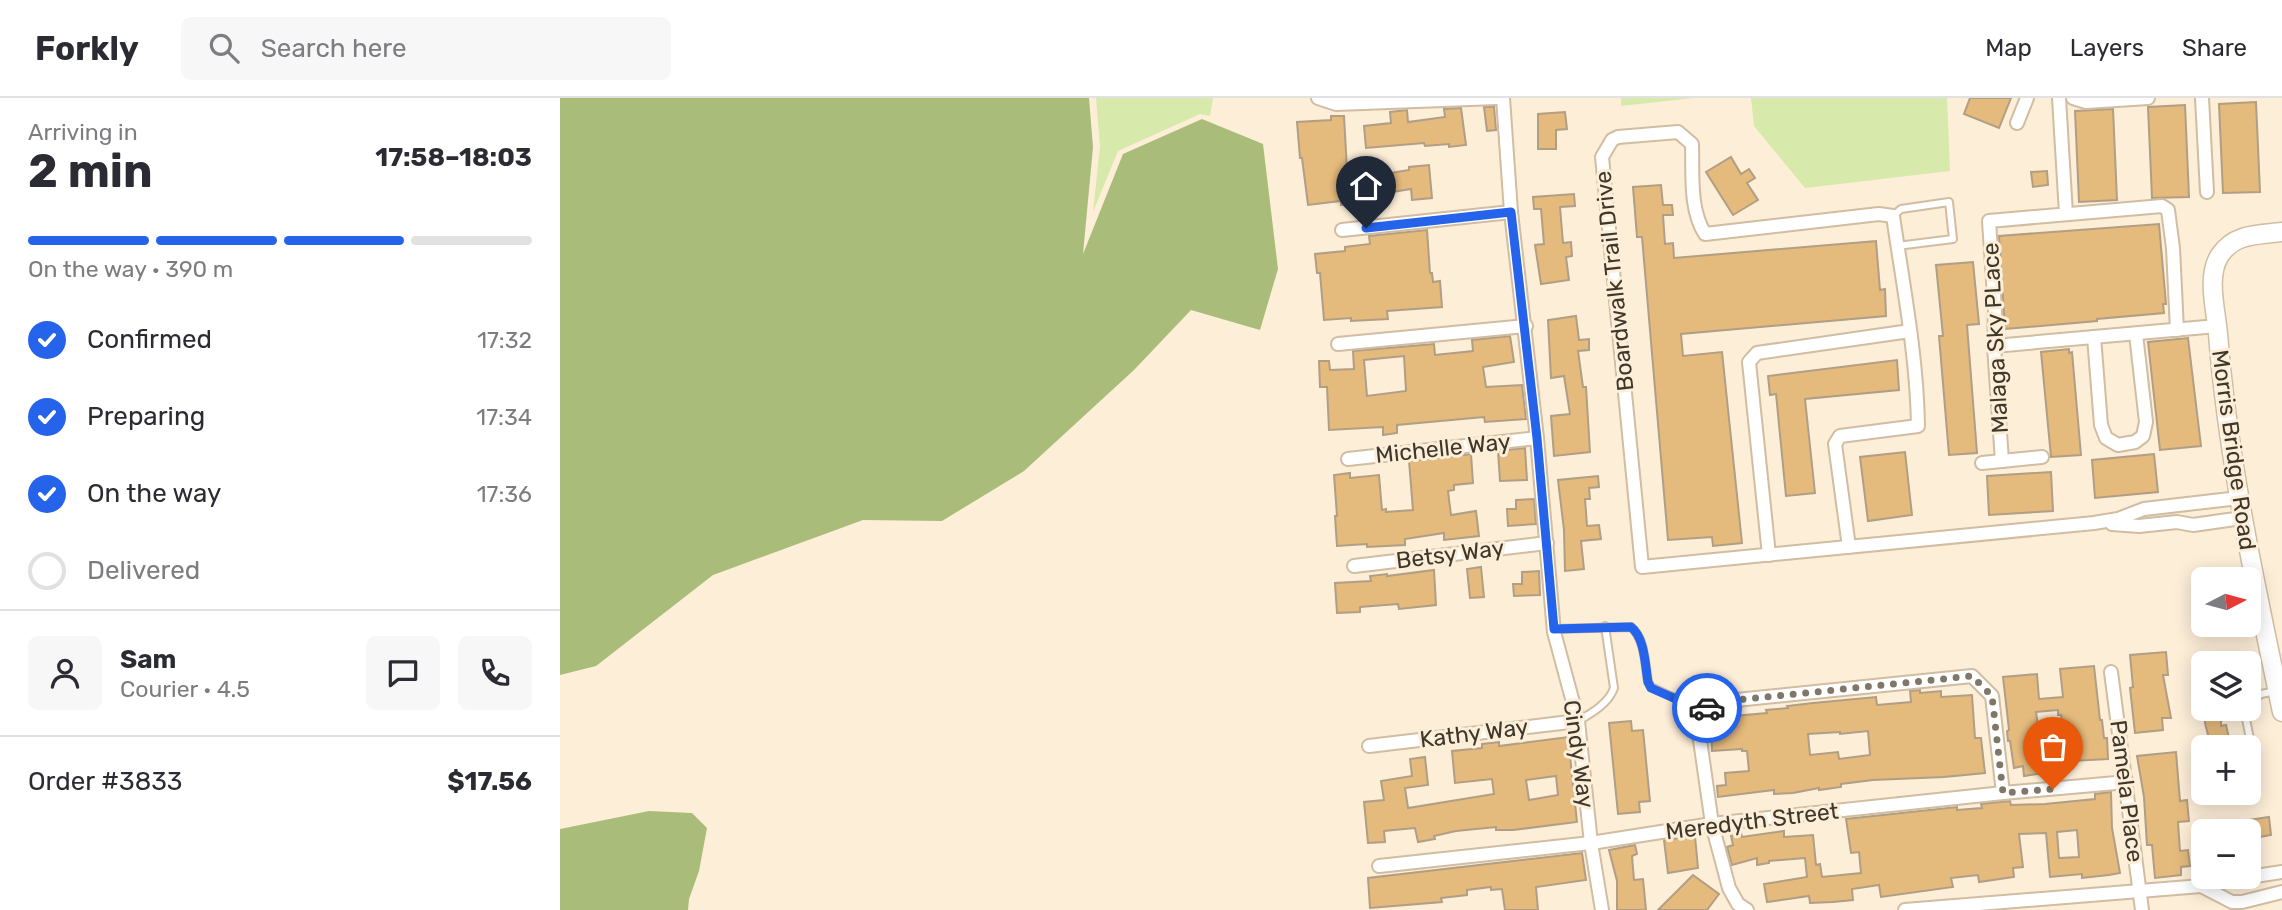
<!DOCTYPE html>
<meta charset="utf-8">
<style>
:root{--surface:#fff;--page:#f7f7f7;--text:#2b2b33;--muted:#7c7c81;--line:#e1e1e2;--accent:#2563eb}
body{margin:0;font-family:Rubik,sans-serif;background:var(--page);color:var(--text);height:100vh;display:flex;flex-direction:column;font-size:26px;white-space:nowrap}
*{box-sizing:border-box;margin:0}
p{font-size:23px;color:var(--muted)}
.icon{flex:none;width:38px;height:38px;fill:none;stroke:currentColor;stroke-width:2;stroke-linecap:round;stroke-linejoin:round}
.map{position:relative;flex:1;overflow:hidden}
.details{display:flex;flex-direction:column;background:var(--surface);width:560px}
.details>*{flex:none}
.needle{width:46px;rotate:84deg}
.controls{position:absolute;left:1631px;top:469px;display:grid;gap:14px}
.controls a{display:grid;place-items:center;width:70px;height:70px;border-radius:10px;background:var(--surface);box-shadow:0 4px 18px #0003;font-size:35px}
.pin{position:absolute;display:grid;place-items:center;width:60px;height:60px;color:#fff;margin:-72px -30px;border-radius:50% 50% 50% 0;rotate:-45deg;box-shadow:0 0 7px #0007}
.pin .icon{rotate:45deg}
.courier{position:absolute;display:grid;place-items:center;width:70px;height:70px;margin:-35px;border:5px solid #2563eb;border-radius:50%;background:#fff;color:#222;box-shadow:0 2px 9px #0007}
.summary em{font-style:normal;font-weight:700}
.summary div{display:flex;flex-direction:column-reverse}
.summary{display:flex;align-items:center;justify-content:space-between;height:119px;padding:0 28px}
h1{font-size:46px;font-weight:700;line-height:52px}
.bar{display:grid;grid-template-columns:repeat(4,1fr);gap:10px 7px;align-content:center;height:84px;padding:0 28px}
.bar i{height:9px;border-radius:5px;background:var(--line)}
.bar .selected{background:var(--accent)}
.bar p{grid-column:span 4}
.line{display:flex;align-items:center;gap:18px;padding:0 28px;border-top:2px solid var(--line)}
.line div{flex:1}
.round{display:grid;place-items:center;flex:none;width:74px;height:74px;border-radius:10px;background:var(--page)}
ol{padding:0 28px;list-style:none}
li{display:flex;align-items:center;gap:21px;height:77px}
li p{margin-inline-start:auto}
li .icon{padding:7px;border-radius:50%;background:var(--accent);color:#fff;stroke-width:4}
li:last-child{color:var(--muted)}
li i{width:38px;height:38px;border:4px solid var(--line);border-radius:50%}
header{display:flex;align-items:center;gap:42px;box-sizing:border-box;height:98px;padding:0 35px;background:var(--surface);border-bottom:2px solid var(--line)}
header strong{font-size:33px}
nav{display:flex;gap:38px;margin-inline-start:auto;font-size:24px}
.search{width:490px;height:63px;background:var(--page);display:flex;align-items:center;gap:18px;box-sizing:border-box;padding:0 24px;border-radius:10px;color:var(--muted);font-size:26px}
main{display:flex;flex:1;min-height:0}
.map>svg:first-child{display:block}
.green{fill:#d7e9ab}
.forest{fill:#aabc7a}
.building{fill:#e4ba7d;stroke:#b19e84;stroke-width:2;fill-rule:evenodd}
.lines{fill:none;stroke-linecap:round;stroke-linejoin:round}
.lane-casing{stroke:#d0bda2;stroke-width:10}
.street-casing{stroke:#d0bda2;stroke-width:16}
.secondary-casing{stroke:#d0bda2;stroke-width:21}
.lane{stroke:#fff;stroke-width:6}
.street{stroke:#fff;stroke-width:12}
.secondary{stroke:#fff;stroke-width:18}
.done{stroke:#817768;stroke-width:7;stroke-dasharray:0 12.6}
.route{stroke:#2563eb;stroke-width:9}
.labels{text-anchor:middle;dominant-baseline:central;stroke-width:6;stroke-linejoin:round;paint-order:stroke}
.street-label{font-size:23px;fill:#3e372c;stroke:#fdeed8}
</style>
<header>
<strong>Forkly</strong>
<div class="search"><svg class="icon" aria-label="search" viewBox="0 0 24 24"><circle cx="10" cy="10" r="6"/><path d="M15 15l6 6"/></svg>Search here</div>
<nav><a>Map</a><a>Layers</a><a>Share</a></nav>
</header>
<main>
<section class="details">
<div class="summary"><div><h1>2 min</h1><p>Arriving in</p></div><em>17:58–18:03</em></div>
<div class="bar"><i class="selected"></i><i class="selected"></i><i class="selected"></i><i></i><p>On the way · 390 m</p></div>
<ol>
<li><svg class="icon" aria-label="check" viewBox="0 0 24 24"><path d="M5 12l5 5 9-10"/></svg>Confirmed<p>17:32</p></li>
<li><svg class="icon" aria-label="check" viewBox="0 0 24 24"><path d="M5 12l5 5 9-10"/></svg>Preparing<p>17:34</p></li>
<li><svg class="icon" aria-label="check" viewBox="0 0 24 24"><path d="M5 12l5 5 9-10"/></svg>On the way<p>17:36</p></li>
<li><i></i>Delivered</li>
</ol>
<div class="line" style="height:126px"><a class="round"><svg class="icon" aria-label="person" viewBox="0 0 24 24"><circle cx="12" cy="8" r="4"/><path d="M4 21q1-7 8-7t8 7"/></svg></a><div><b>Sam</b><p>Courier · 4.5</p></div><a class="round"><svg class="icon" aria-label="chat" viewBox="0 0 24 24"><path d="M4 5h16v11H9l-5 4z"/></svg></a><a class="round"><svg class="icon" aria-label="phone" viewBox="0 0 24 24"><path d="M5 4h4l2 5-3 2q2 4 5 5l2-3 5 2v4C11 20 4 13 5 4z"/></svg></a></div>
<div class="line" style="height:91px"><div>Order #3833</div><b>$17.56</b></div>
</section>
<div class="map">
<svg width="1722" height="812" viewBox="0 0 1722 812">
<rect width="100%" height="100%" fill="#fdeed8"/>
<g class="green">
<polygon points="536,0 653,0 650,18 640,16 558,53 533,114 540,48"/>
<polygon points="1061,0 1133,0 1061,8"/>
<polygon points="1191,0 1387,0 1390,73 1245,90 1194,28"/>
</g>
<g class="forest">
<polygon points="0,0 529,0 533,49 523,156 563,56 642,21 703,46 718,171 700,232 631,212 574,272 464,373 382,423 303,422 153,477 36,568 0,577"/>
<polygon points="89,713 132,715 147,730 139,773 129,801 128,812 0,812 0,731"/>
</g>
<g class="building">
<polygon points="1410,0 1451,0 1439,30 1404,16"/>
<polygon points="1696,4 1700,94 1663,95 1659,6"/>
<polygon points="1625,7 1629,99 1592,100 1588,9"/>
<polygon points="924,9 934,9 936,32 927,33"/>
<polygon points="901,10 906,47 889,49 889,46 865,48 864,45 806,50 804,28 831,25 830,14 847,12 848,24 885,19 884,11"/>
<polygon points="1553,11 1557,102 1519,104 1515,13"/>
<polygon points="1005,14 1007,31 996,32 996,51 978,51 978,16"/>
<polygon points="771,18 784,18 787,72 818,70 818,77 849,72 849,69 869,67 872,100 852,102 851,91 820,96 820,105 781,107 781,103 748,107 742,60 740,60 737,24 771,22"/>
<polygon points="1171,59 1181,76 1189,71 1195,80 1187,85 1198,102 1173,117 1146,74"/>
<polygon points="1487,73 1488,87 1473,89 1471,74"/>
<polygon points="1101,87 1103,107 1112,107 1113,117 1103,117 1105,146 1113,145 1114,160 1316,143 1320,192 1325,191 1326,218 1121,236 1123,258 1162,254 1182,445 1153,448 1152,439 1108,442 1082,139 1077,139 1073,89"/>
<polygon points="1014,96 1015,108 1000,109 1003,145 1011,144 1012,158 1006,159 1009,182 981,186 975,147 984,146 981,111 974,111 973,99"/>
<polygon points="1599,126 1606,206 1603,206 1604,215 1537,221 1537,223 1445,231 1439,138"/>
<polygon points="867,132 870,175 872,175 873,184 880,183 882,209 827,213 828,221 791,223 791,220 764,222 760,175 757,175 755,156 785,153 785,149 810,146 809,138"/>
<polygon points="1413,164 1419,226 1407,227 1417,355 1389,357 1379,238 1383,238 1376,167"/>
<polygon points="1016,218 1019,242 1029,241 1029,252 1018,253 1023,289 1026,289 1030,354 994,358 991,318 1010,316 1004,278 991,280 988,222"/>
<path d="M950,238L954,264L923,269L926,289L962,287L966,321L925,324L924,319L837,327V335L823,337V329L769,332L767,289H760L759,263H769L770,272L794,271L793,253L874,246L875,257L913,253L912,242ZM844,258L846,293L807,298L804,262Z"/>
<polygon points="1628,240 1641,348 1600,352 1588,244"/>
<polygon points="1509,251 1509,255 1512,254 1521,357 1491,359 1481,254"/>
<polygon points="1337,262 1339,292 1245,301 1255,395 1226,398 1216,296 1210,297 1208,278"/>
<polygon points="965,350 967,382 940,383 938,353"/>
<polygon points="1345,354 1352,417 1308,423 1300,359"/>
<polygon points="911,356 913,385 894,387 894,392 888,393 891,417 916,413 919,438 884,442 884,435 845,441 845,447 807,449 807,446 777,448 775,418 777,418 774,377 790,375 790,380 819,377 822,412 826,411 826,414 853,412 849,363"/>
<polygon points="1594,356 1598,394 1535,400 1532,362"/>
<polygon points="1491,374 1493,413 1429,417 1427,378"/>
<polygon points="1038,378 1039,389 1029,390 1030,401 1025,401 1027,428 1039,427 1041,441 1021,443 1024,471 1005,473 1004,432 998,382"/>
<polygon points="974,401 976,426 948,428 947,411 956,411 956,402"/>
<polygon points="921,469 924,499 910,500 907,471"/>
<polygon points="874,472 876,507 839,511 838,506 800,509 800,514 777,515 775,485 811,483 810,478 827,476 827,478"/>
<polygon points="979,473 980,497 954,498 953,486 962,486 962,474"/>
<polygon points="1606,554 1608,577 1603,577 1611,620 1602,620 1603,632 1575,635 1570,590 1573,589 1570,557"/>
<polygon points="1534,568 1540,622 1542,622 1544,640 1547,640 1548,661 1511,663 1510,640 1504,640 1501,617 1498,617 1498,612 1476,614 1482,656 1488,656 1491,674 1464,678 1463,668 1454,670 1450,643 1448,643 1447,633 1449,632 1443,579 1477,576 1479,601 1503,599 1500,571"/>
<path d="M1360,592V595L1381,593V599L1412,597L1415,640H1421L1425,675L1384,679L1313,682L1281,686V689L1259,692V690L1233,695L1214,696V692L1158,699L1157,688L1166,687L1165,675L1189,673L1187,653H1182V651L1152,653L1151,620L1207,615L1206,612L1228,610L1227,608L1253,605L1316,599L1317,607L1351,604L1350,593ZM1308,633L1310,657L1279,661L1278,654L1250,657L1248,636L1280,634V636Z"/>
<polygon points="1645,611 1661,611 1661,628 1666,627 1671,649 1651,649 1645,625"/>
<polygon points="1071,623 1072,633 1083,632 1090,703 1079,704 1080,714 1058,716 1049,625"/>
<path d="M1008,639L1017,724L953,732H936V729L896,733L874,738L875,741L858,744L855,730L824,733L825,744L808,745L804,704L824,702L821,683L852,678L850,661L865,659L868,687L845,690L848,710L934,696L932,681L895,685L892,653L922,650V646L939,644V648ZM996,678L998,697L969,702L966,682Z"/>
<polygon points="1616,654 1620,703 1627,702 1629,723 1618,724 1620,753 1628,752 1630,768 1621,769 1621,777 1595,780 1592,747 1587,747 1584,699 1577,658"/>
<path d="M1551,694L1552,730L1560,775L1549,777L1522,780V776L1490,779L1486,735L1459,736L1463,769L1453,770L1454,779L1419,784L1418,777L1391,780L1393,789L1321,799L1319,787L1292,791L1293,802L1273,804L1250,805L1249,798L1207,804L1204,786L1247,779L1245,760L1209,763V765L1197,767V760L1172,767L1167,749L1173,747L1171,738L1181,735L1182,739L1224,733V739L1253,737L1256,767L1260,766L1262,779L1301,775L1299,754L1291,755L1286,721L1397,709V712L1422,710L1421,706L1450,703L1451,707L1485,706L1535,701V696ZM1517,732L1519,759L1499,760L1497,734Z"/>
<polygon points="1709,719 1711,737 1689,741 1689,733 1676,733 1675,724"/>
<polygon points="1135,738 1138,770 1108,775 1104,742"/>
<polygon points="1075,747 1077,756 1072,758 1074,782 1083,781 1086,812 1057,812 1057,783 1049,752"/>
<polygon points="1022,755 1026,782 976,789 978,812 945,812 942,791 931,792 931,789 907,792 907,797 881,800 882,804 810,810 808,780"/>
<polygon points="1133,777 1159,796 1147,812 1098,812"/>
</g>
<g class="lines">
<defs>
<g id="lane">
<polyline points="1333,118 1341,111 1389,104 1393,141 1337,148"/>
<path d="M994,531L1071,529C1085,540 1085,567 1088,584L1091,589L1143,613"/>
<polyline points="1689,605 1701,596 1716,593"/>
<polyline points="1684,611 1694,661"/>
<path d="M1018,623C1032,615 1049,605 1054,590L1045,528"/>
</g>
<g id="street">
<polyline points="758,0 776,6 937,0"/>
<polyline points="943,0 951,114 977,340 994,534 1018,623 1031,745 1042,812"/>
<polyline points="1499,0 1506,116"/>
<polyline points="1513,0 1526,4 1588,0"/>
<polyline points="1642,0 1647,94"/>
<polyline points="1457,25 1467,0"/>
<polyline points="782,132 951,114"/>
<polyline points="1534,239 1541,327 1546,340 1558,347 1575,344 1583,338 1586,324 1576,236"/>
<polyline points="778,246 966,228"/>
<polyline points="1434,248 1657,228"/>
<polyline points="788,361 977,340"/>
<polyline points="1442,363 1434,248 1435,212 1429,123 1602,108 1608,112 1613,150 1617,232"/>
<polyline points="1422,365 1482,359"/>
<polyline points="1552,426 1579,428 1617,424 1633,427 1682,420"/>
<path d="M1289,449L1275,346L1280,338L1358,328C1357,258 1343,187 1333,118L1319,116L1145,136C1129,111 1133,75 1132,46L1118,34L1058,39L1052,42L1042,59L1082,469L1534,425L1558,421L1584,411L1679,400"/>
<polyline points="1209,457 1189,264 1197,255 1350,233"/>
<polyline points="794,468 987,445"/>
<polyline points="1551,574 1582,812"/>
<polyline points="809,648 1018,623"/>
<polyline points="819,768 1031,745 1152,726 1443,695 1567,684"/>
<polyline points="1689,779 1722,774"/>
<polyline points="1641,788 1672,804 1682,804 1722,794"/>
<polyline points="1187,812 1178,806 1169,790 1152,726 1138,628 1143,613 1157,604 1412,578 1432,598 1443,695"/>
<polyline points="1345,812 1641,788 1688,779"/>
</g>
<path id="secondary" d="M1722,134C1698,137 1675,135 1660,157C1646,178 1656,212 1658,236C1668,364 1696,489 1722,614"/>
</defs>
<use href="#lane" class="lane-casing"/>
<use href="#street" class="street-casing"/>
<use href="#secondary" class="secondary-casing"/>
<use href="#lane" class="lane"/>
<use href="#street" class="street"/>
<use href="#secondary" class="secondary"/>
</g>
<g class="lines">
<polyline class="done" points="1147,610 1157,604 1412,578 1432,598 1443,695 1493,691"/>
<path class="route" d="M806,130L951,114L977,340L994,531L1071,529C1085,540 1085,567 1088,584L1091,590L1143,613L1147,610"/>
</g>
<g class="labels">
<g class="street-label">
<text transform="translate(1054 183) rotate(-96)">Boardwalk Trail Drive</text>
<text transform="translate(1435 240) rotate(-93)">Malaga Sky PLace</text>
<text transform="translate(883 350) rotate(-6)">Michelle Way</text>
<text transform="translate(1674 352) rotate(82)">Morris Bridge Road</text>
<text transform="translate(890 456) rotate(-7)">Betsy Way</text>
<text transform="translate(914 635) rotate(-7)">Kathy Way</text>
<text transform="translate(1019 656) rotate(82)">Cindy Way</text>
<text transform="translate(1567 693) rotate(83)">Pamela Place</text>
<text transform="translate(1192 723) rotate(-7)">Meredyth Street</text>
</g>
</g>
</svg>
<div class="controls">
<a><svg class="needle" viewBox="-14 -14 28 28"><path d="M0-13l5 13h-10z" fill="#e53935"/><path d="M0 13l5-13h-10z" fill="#7c7c81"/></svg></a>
<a><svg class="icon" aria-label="layers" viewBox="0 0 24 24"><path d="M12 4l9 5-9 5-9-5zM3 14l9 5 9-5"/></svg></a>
<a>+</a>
<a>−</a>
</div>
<div class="pin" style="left:1493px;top:691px;background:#ea580c"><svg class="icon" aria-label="bag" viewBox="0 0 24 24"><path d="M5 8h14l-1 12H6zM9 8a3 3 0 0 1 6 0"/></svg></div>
<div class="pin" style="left:806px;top:130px;background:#1f2937"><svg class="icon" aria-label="home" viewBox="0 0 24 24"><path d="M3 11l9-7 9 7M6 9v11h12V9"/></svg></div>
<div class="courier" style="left:1147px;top:610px"><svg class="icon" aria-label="car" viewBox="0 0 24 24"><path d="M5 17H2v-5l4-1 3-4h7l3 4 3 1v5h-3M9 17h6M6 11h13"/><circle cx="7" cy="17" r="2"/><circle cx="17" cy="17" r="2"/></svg></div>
</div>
</main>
